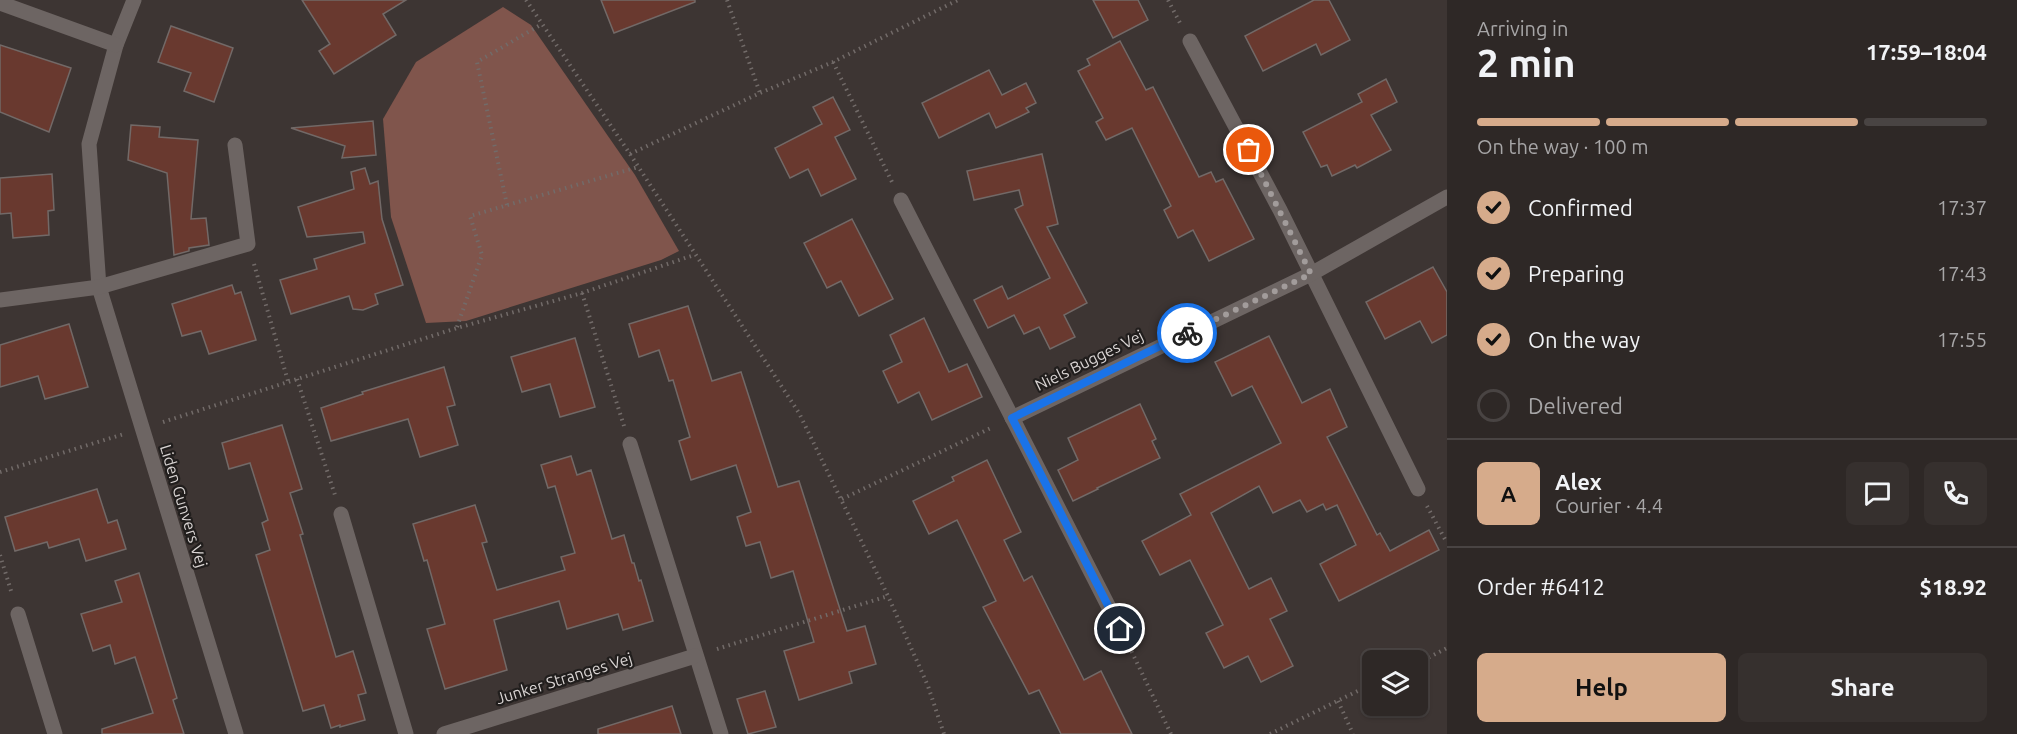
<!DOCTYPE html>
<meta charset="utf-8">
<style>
:root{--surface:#2e2826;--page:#36302e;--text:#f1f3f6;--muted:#a7a6a7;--line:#494443;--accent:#d6ab8b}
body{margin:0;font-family:Ubuntu,sans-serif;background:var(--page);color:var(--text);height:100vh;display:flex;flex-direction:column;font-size:22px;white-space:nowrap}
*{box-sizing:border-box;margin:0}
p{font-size:20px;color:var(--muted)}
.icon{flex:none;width:33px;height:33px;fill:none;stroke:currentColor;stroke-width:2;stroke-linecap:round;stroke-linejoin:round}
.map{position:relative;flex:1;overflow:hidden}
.side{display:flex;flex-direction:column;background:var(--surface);width:570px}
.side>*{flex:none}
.tools{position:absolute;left:1362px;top:650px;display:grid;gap:12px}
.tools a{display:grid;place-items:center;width:66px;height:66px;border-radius:9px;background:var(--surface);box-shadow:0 2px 4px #0004,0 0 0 2px var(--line);font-size:30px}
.pin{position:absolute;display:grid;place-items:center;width:51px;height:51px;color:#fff;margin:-26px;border:3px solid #fff;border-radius:50%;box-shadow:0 2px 6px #0007}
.courier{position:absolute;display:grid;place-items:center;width:60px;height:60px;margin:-30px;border:4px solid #1a73e8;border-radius:50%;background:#fff;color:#222;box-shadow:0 2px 8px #0007}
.head em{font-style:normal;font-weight:700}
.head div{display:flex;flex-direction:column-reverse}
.head{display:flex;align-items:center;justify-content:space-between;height:102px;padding:0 30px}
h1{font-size:39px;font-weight:700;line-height:45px}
.bar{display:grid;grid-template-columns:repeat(4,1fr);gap:9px 6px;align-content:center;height:72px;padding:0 30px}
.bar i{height:8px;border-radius:4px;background:var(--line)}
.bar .active{background:var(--accent)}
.bar p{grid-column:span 4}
.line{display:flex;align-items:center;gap:15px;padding:0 30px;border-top:2px solid var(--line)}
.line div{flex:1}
.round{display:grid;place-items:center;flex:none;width:63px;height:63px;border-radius:9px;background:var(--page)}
ol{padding:0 30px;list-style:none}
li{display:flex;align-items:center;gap:18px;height:66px}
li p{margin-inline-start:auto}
li .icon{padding:6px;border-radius:50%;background:var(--accent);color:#111;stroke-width:4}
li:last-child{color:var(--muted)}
li i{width:33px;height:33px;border:3px solid var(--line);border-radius:50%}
.primary-button{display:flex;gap:12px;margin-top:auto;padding:12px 30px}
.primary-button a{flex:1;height:69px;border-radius:9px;background:var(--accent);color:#111;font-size:24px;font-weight:700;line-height:69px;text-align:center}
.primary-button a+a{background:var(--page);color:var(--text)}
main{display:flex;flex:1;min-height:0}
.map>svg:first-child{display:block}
.green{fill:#80554c}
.building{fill:#69392f;stroke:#726967;stroke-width:1.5}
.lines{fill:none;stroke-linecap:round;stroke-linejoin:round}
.path{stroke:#726b69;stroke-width:4;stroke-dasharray:1.5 4.5;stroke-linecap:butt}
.street{stroke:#6d6563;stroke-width:15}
.done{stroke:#a29c9b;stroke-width:6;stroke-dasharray:0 10.8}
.route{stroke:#1a73e8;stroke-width:8}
.labels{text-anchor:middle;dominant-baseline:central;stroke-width:4.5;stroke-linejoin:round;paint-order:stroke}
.street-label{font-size:16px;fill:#d9d4d3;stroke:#211e1d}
</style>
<main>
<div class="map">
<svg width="1447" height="734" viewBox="0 0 1447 734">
<rect width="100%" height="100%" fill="#3d3533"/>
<polygon class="green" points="503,7 531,25 635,175 679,251 661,260 466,321 426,323 391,217 383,119 416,62"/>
<g class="building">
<polygon points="302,0 406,0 383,14 396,35 334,74 319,51 330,44"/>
<polygon points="601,0 695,0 695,2 614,33"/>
<polygon points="1093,0 1138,0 1148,20 1113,38"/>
<polygon points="1314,0 1329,0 1350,40 1321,55 1316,44 1263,71 1245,36"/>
<polygon points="171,26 233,48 214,102 184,91 191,73 158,62"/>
<polygon points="1120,41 1146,90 1153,87 1199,177 1211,172 1216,182 1223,179 1254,239 1209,261 1193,230 1178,238 1164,210 1171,206 1132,128 1106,140 1096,122 1103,118 1078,71 1090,65 1087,59"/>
<polygon points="0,45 71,68 49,132 0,112"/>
<polygon points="989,70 1002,95 1026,83 1036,103 1026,108 1029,112 996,128 989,113 939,138 922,103"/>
<polygon points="1386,79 1397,102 1371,115 1391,150 1357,168 1355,165 1332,176 1327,165 1321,167 1303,132 1362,102 1358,94"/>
<polygon points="833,97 850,130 835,137 856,179 821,196 808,169 790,178 775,148 822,124 813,107"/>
<polygon points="373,121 376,155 342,158 345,146 291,128"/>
<polygon points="131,125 160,127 159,137 198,140 191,219 206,218 209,245 189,248 189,251 174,255 167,173 128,160"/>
<polygon points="1042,154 1058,224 1047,227 1087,303 1064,315 1075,337 1050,349 1039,327 1024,334 1014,315 988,328 974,300 1002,286 1008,299 1050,278 1015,209 1023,205 1019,190 974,200 967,171"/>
<polygon points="365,168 370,184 378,181 382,219 403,285 375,294 378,304 363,310 353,309 349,296 291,314 280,280 317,269 314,259 365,243 363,232 307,237 298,207 354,189 351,172"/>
<polygon points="52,174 54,210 48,211 49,235 13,238 11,213 0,214 0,178"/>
<polygon points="852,219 893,299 859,316 841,281 827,288 804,243"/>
<polygon points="1433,267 1447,292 1447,335 1432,343 1420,321 1385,339 1366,302"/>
<polygon points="232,285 235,294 241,292 256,340 209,354 201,331 182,336 172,304"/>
<polygon points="688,306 712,381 741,372 778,487 799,481 847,631 865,626 876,664 849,672 852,683 799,700 784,651 814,642 793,571 771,578 760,542 746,546 737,517 751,512 736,465 691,480 679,441 690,437 673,380 669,381 659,350 639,357 629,324"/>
<polygon points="924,318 949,372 967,364 982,397 932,420 919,392 898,403 883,371 902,362 890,335"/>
<polygon points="69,324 88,387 45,399 38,376 0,387 0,345"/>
<polygon points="1269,336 1302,403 1330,389 1347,427 1327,437 1377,535 1380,533 1390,551 1429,530 1439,550 1339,601 1320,564 1356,545 1337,505 1326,510 1323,504 1307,512 1300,500 1273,513 1259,486 1211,513 1249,589 1271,578 1287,611 1270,619 1293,666 1261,682 1248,656 1224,668 1206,633 1223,625 1190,560 1160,575 1142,541 1191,515 1180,494 1281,443 1252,386 1232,396 1215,362"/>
<polygon points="575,338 595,407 560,417 550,384 522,392 511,357"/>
<polygon points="444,367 455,405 447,407 458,445 420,457 408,419 331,441 321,408 363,394 362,392"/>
<polygon points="1140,404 1156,439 1152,441 1160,458 1097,488 1098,489 1073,501 1058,470 1078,460 1068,438"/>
<polygon points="282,425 302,489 290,493 303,534 300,535 336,657 353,651 366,693 358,695 365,720 340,727 340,725 331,728 324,705 303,711 256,555 270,550 262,523 268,520 250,463 229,469 222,443"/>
<polygon points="571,456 577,475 591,470 612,539 624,535 632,563 634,563 639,581 641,580 653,621 623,630 618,614 567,629 559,601 494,620 507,670 445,689 427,629 445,624 427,560 424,561 413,524 475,505 487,542 482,543 497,590 565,570 561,557 575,553 555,486 548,488 541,465"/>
<polygon points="987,460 1021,532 1004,540 1024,581 1032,576 1084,680 1101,671 1132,734 1061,734 1039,690 1029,694 983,607 996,601 957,520 929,534 913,501 954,481 952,477"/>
<polygon points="97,489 108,523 117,520 126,549 86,561 79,539 49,548 47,542 15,551 5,517"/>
<polygon points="139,573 177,698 173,700 184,734 102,734 102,729 153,713 135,657 115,664 110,645 93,651 81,614 122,602 115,581"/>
<polygon points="765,691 776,727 748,734 737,699"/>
<polygon points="672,706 681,734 598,734 598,729"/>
</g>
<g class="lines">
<g class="path">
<polyline points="526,0 630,154 799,413 888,596 928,686 944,734"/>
<polyline points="727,0 760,93"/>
<polyline points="1168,0 1180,23"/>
<polyline points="833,62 892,182"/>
<polyline points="630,154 760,93 833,62 958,0"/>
<polyline points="507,205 477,62 542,24"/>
<polyline points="254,264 288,381"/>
<polyline points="582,293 624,426"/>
<polyline points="457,327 482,255 470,216 638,167"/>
<polyline points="297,379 335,495"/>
<polyline points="163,422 457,328 582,293 694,255"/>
<polyline points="0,472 124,434"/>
<polyline points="842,499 993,427"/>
<polyline points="1427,506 1447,543"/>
<polyline points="0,555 12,594"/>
<polyline points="1129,646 1171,734"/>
<polyline points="717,649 888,596"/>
<polyline points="1418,663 1447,648"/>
<polyline points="1338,701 1353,734"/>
<polyline points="1270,734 1372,684"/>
</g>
<g class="street">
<polyline points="134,0 116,45 89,144 99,287 236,734"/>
<polyline points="0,3 116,45"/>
<polyline points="1190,41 1280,210 1418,489"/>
<polyline points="901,200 1120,629"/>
<polyline points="0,300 99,287 248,244 235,145"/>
<polyline points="1012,418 1311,274 1447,197"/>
<polyline points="630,444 721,734"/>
<polyline points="341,514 406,734"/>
<polyline points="18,614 55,734"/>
<polyline points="444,734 695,656"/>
</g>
</g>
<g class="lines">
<polyline class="done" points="1187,333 1311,274 1249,150"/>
<polyline class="route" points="1120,629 1012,418 1187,333"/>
</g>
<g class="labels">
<g class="street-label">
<text transform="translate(1089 360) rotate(-26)">Niels Bugges Vej</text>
<text transform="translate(184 506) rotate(73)">Liden Gunvers Vej</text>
<text transform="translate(564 678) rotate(-17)">Junker Stranges Vej</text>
</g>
</g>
</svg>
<div class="tools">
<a><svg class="icon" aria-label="layers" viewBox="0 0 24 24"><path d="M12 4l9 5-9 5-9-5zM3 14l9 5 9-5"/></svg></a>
</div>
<div class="pin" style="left:1249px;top:150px;background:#ea580c"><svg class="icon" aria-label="bag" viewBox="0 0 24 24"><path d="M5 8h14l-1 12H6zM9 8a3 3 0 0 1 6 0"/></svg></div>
<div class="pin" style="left:1120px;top:629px;background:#1f2937"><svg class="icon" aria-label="home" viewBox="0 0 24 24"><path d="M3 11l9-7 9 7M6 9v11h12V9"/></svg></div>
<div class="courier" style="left:1187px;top:333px"><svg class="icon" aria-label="bike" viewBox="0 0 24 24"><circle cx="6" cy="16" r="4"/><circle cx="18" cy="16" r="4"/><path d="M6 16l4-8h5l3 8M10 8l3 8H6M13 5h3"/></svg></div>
</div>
<section class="side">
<div class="head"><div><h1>2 min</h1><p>Arriving in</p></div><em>17:59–18:04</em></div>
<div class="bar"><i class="active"></i><i class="active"></i><i class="active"></i><i></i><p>On the way · 100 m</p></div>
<ol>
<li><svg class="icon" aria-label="check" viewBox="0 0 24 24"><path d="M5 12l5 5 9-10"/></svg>Confirmed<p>17:37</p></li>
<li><svg class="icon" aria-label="check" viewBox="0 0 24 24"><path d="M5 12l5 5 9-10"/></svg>Preparing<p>17:43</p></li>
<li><svg class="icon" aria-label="check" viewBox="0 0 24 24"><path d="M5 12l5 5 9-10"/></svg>On the way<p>17:55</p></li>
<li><i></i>Delivered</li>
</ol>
<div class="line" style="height:108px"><b class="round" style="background:var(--accent);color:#111">A</b><div><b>Alex</b><p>Courier · 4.4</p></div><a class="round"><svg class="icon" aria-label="chat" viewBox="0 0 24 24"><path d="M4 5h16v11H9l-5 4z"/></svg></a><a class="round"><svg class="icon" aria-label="phone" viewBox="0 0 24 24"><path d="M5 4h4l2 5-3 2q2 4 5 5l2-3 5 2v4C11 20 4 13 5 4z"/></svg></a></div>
<div class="line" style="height:78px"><div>Order #6412</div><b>$18.92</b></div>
<div class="primary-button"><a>Help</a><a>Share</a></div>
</section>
</main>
